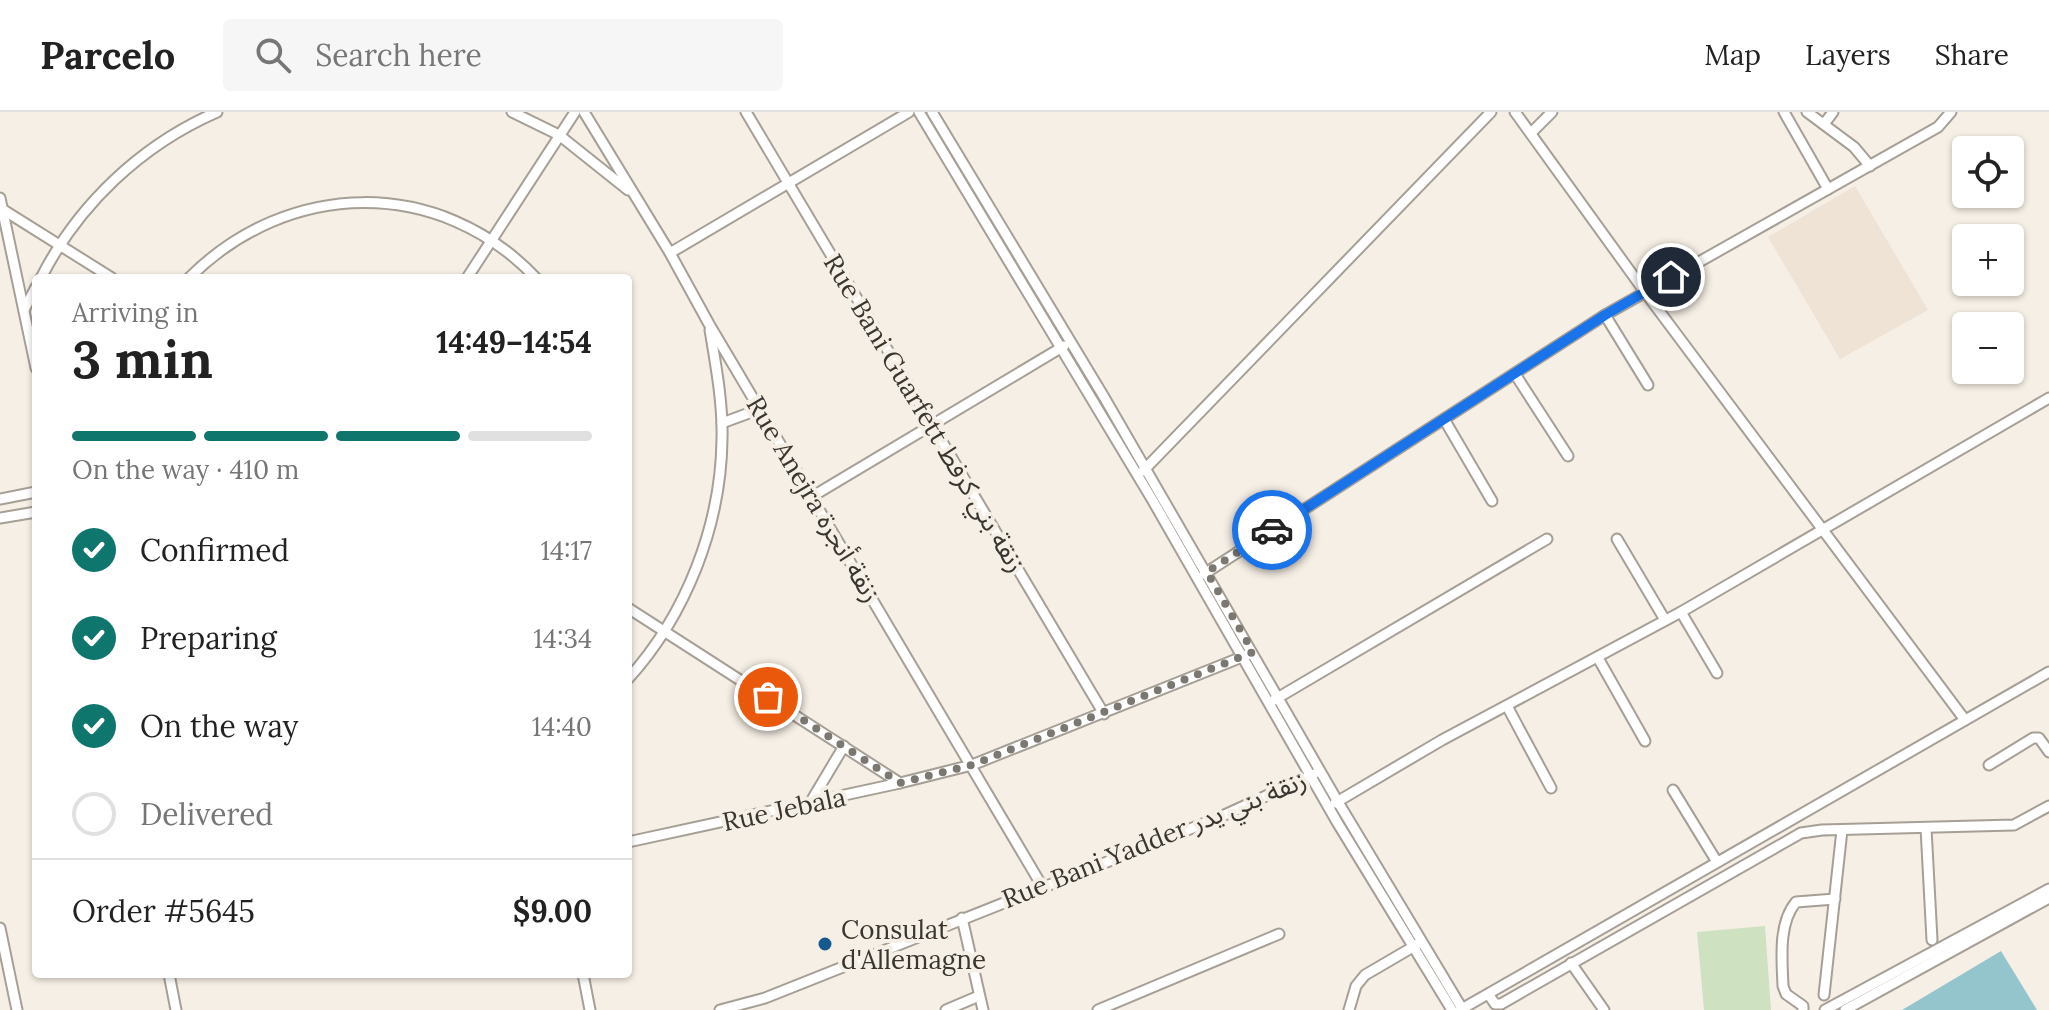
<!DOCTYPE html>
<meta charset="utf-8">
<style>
:root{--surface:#fff;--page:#f6f6f6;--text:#222;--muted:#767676;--line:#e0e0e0;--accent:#0f766e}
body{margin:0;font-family:Lora,"Noto Sans Arabic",serif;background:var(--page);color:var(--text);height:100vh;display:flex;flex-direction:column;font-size:30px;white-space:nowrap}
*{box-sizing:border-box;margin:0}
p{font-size:26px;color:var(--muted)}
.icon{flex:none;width:44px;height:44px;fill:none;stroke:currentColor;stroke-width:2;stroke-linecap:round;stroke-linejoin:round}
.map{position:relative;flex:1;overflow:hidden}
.details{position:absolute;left:32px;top:162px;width:600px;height:704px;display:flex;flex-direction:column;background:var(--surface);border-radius:8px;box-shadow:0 2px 6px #0004}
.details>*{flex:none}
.tools{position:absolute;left:1952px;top:24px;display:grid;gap:16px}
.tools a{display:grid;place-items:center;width:72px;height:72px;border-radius:8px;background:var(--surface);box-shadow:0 2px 6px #0004;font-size:40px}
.pin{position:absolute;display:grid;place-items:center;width:68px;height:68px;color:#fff;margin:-34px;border:4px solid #fff;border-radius:50%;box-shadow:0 2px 8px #0007}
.courier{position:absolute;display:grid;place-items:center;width:80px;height:80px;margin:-40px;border:6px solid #1a73e8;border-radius:50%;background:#fff;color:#222;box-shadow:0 2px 10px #0007}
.summary em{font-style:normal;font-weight:800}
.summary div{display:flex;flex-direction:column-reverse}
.summary{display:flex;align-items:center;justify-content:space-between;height:136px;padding:0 40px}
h1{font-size:52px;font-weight:800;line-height:60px}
.bar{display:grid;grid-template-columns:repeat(4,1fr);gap:12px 8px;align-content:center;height:96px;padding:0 40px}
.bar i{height:10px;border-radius:6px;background:var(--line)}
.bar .selected{background:var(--accent)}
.bar p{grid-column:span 4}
.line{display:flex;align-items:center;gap:20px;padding:0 40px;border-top:2px solid var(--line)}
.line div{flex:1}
ol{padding:0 40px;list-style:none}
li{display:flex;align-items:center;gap:24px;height:88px}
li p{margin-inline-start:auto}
li .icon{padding:8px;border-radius:50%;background:var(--accent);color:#fff;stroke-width:4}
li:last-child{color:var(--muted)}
li i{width:44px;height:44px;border:4px solid var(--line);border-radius:50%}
header{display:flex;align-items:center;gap:48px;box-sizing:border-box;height:112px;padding:0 40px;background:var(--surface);border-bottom:2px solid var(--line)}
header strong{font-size:38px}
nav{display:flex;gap:44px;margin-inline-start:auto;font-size:28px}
.search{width:560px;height:72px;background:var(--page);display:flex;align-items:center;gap:20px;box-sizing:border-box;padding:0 28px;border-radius:8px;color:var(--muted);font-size:30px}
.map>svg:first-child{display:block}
.built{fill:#eee3d4}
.green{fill:#cee1c0}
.water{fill:#94c5cd}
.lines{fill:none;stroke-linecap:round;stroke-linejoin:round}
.minor-casing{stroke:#a69f96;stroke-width:13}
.minor{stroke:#fff;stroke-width:9}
.done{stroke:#7b7771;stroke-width:8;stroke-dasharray:0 14.4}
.route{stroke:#1a73e8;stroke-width:10}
.poi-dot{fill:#15598e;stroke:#f6efe5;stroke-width:3}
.labels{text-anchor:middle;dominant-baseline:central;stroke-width:8;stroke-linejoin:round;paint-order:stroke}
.street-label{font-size:26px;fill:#393632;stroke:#f6efe5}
.poi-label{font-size:26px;fill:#393632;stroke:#f6efe5;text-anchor:start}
</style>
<header>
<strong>Parcelo</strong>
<div class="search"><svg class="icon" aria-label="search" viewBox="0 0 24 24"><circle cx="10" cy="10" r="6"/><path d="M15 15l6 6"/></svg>Search here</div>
<nav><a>Map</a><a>Layers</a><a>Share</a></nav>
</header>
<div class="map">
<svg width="2049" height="898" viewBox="0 0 2049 898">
<rect width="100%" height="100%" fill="#f6efe5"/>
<polygon class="built" points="1855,74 1928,198 1840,247 1768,125"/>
<polygon class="green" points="1765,814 1771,898 1704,898 1697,820"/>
<polygon class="water" points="2001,839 2037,898 1902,898"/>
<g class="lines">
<defs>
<g id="minor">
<polyline points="512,0 559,23 628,78"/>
<polyline points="584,0 670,141 709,212 1042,774"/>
<polyline points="746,0 1104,602"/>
<polyline points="919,0 1153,389 1337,710 1452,898"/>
<polyline points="932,0 1104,285 1338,690 1463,898"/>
<polyline points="1515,0 1645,180 1965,608"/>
<polyline points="1784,0 1828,77"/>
<polyline points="1807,0 1854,35 1870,54"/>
<polyline points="1824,12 1833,0"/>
<polyline points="1532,20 1552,0"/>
<polyline points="0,86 36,256"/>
<polyline points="2,97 112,166"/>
<polyline points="670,141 909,0"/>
<path d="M41,166C78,93 141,33 217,0"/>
<path d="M189,166C288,67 439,64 536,166"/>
<polyline points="467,166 575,0"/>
<polyline points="24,198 36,175"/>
<polyline points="1605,203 1648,273"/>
<polyline points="1515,262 1568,344"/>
<polyline points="1444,307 1492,389"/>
<polyline points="722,311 760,297"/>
<polyline points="1143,359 1491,0"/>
<polyline points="813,384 1064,234"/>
<polyline points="0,387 36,380"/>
<polyline points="0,406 36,400"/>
<polyline points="1617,427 1665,508"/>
<polyline points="1204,462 1605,203 1938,15 1951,0"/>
<polyline points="628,496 900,671"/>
<polyline points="1681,500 1717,561"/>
<polyline points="1598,546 1645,629"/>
<path d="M628,567C686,503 721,414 722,327C723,292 716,254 710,218"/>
<polyline points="1274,588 1547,427"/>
<polyline points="1507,594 1551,676"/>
<polyline points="1989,653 2033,626 2039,626 2049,640"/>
<polyline points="1673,678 1717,750"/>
<polyline points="810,691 844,634"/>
<polyline points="1335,691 1442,628 1681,500 2049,286"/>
<polyline points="1926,716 1932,828"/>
<polyline points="628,730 900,671 972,653 1247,543"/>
<polyline points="962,806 983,898"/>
<polyline points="0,816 17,898"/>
<polyline points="1571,851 1604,898"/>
<polyline points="169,862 176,898"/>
<polyline points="583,862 590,898"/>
<polyline points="1489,883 1495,892 1501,892 1801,721 1822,718 2014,713 2049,694"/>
<polyline points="1824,883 1842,718"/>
<polyline points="720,898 765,886 1220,705 1314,662"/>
<polyline points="946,898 979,884"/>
<polyline points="1098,898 1279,822"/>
<polyline points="1349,898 1356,874 1365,863 1418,832"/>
<polyline points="1460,898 2049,560"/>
<path d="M1803,898V894L1786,882L1783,874C1782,848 1778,811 1796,790L1835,787"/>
<polyline points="1825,898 2049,777"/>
<polyline points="1845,898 2049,786"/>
</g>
</defs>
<use href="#minor" class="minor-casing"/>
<use href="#minor" class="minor"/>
</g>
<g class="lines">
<polyline class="done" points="768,585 900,671 972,653 1253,540 1207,460 1272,418"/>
<polyline class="route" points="1272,418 1605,203 1671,165"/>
</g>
<circle class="poi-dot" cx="825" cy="832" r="8"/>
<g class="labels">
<g class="street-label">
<text transform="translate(925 301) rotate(59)">Rue Bani Guarfett زنقة بني كرفط</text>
<text transform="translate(814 387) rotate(59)">Rue Anejra زنقة أنجرة</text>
<text transform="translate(784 697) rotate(-12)">Rue Jebala</text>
<text transform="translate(1154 727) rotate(-22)">Rue Bani Yadder زنقة بني يدر</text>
</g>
<g class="poi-label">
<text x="841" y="817">Consulat<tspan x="841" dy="30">d'Allemagne</tspan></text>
</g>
</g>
</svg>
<div class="tools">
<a><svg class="icon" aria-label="locate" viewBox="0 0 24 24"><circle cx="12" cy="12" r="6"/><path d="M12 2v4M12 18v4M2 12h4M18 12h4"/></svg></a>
<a>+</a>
<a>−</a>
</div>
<div class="pin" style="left:768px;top:585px;background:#ea580c"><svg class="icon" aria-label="bag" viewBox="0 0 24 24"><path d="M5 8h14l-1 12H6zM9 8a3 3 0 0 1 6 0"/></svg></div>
<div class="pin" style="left:1671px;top:165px;background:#1f2937"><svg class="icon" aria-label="home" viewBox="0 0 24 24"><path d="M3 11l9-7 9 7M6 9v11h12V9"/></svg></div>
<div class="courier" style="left:1272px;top:418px"><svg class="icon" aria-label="car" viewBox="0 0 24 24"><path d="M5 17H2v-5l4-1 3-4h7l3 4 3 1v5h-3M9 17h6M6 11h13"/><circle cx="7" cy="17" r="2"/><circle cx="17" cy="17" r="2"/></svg></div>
<section class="details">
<div class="summary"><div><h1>3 min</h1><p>Arriving in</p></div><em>14:49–14:54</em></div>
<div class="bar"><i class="selected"></i><i class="selected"></i><i class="selected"></i><i></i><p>On the way · 410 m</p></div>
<ol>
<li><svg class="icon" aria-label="check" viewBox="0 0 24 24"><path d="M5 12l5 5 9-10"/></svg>Confirmed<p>14:17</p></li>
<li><svg class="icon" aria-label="check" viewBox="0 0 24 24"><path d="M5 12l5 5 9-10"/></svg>Preparing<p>14:34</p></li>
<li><svg class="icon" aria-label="check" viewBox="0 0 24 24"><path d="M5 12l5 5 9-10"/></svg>On the way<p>14:40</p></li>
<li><i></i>Delivered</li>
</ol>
<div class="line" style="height:104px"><div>Order #5645</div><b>$9.00</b></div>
</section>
</div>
